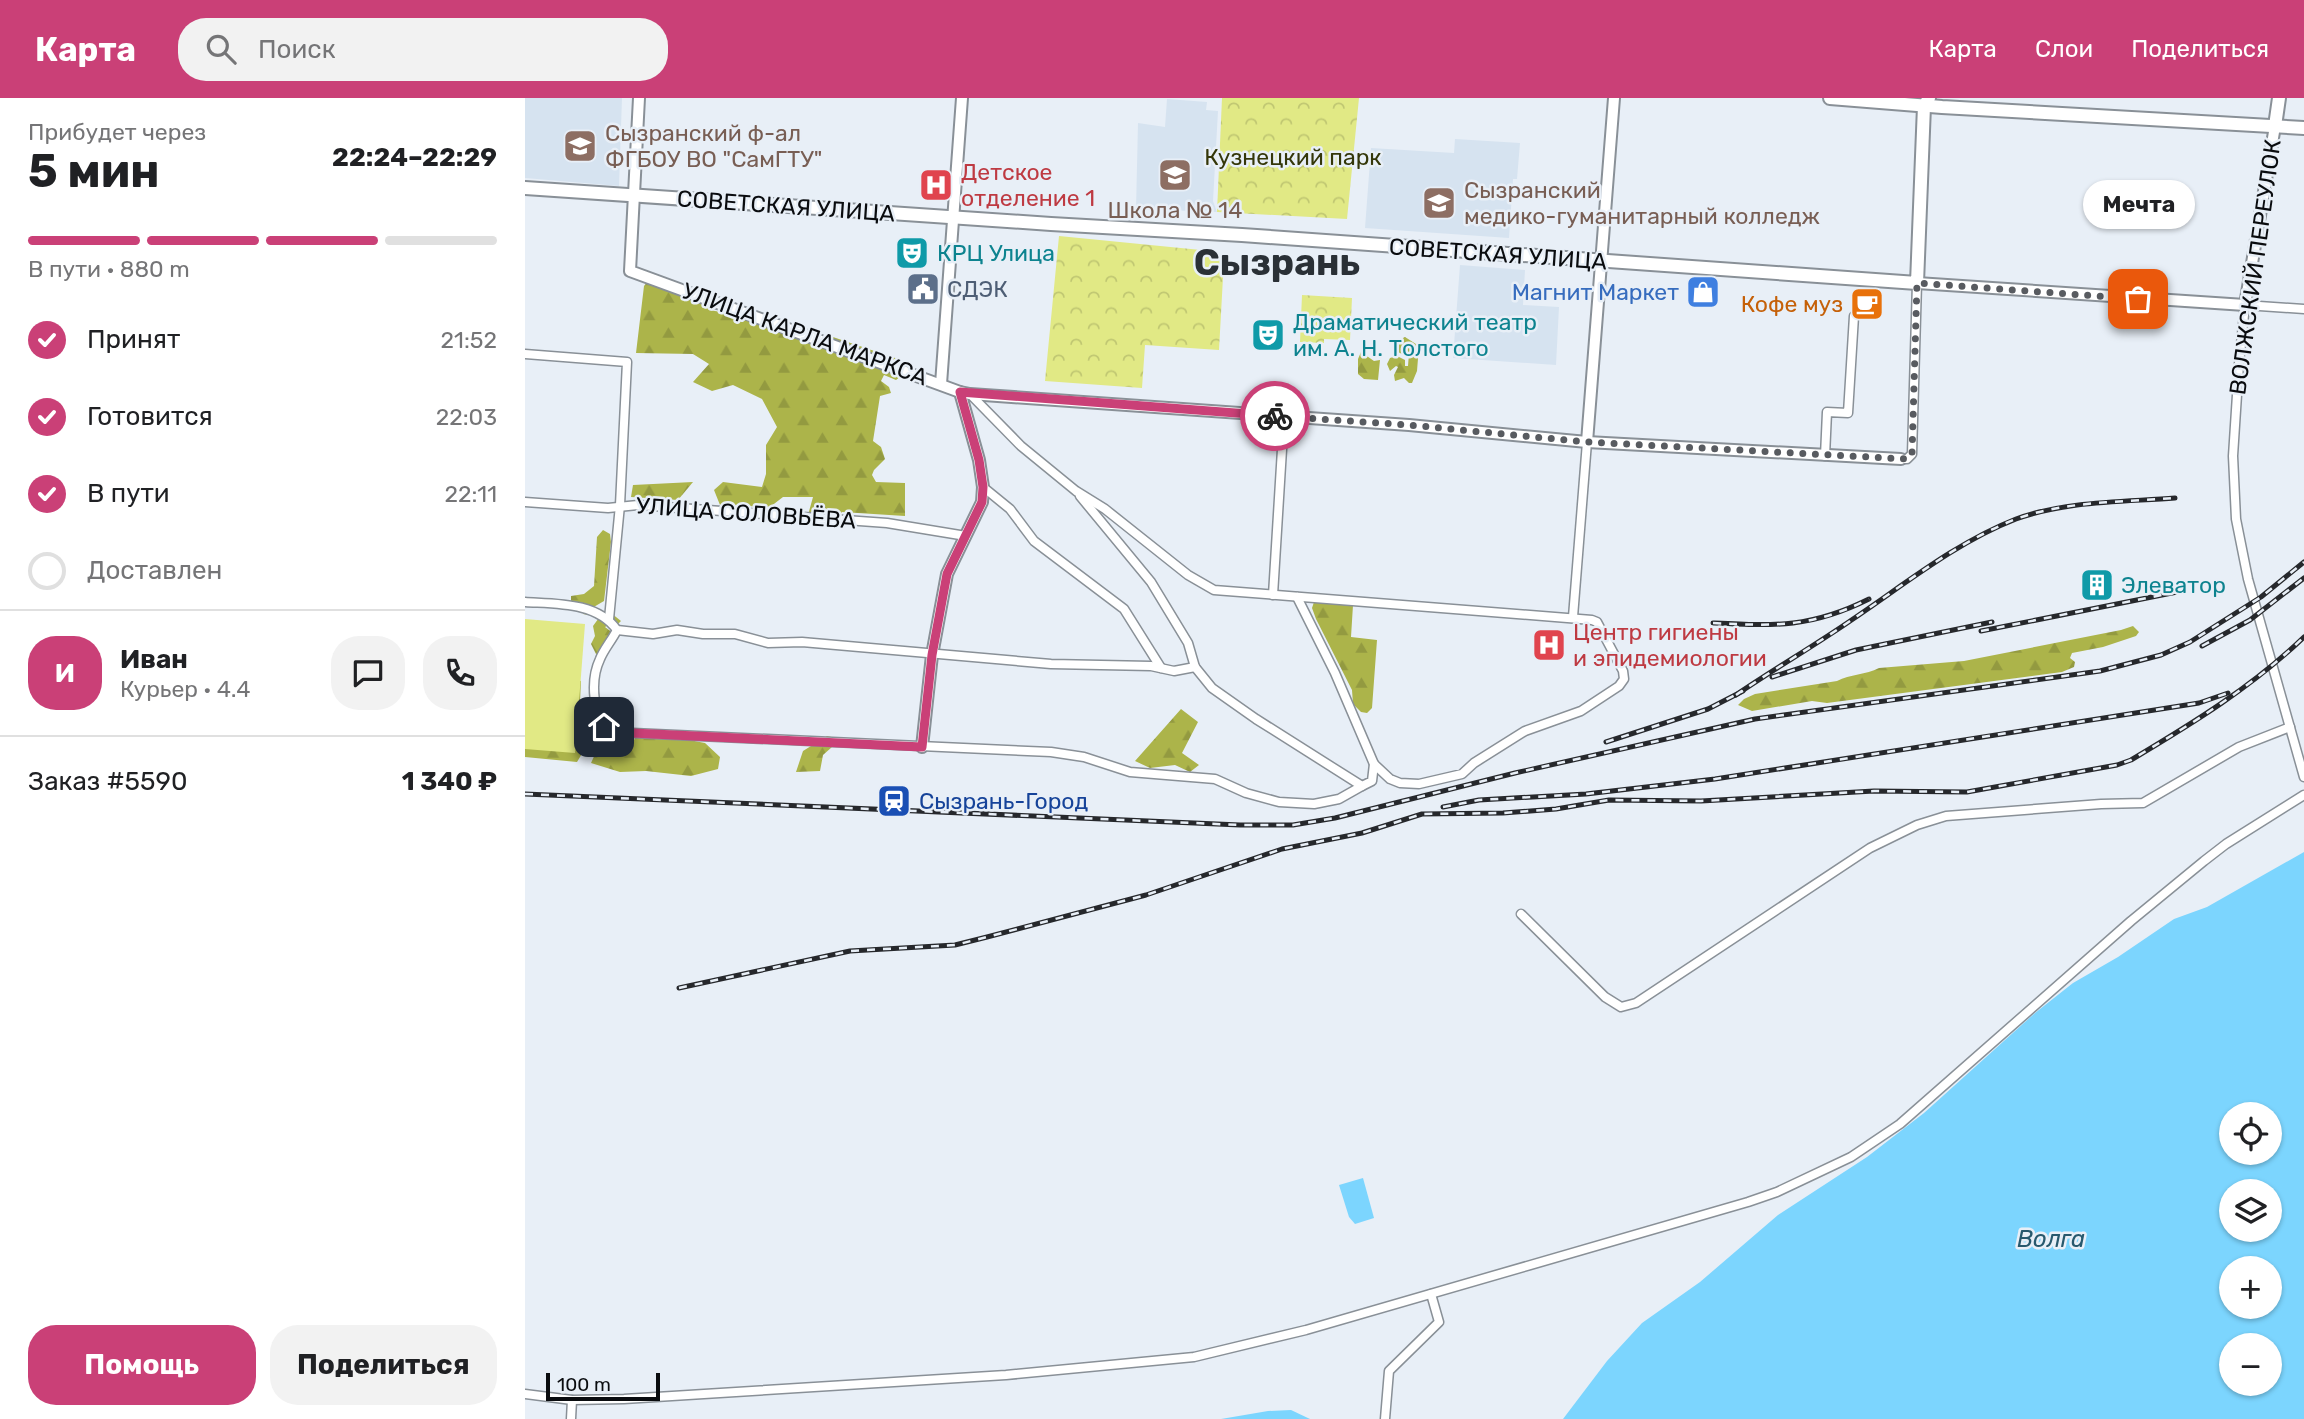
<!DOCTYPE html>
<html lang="ru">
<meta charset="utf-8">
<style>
:root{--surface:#fff;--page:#f2f2f2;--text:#202124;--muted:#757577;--line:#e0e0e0;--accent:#ca4077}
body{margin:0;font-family:Rubik,sans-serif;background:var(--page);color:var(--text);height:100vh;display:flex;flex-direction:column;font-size:26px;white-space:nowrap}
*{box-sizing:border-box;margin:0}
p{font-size:23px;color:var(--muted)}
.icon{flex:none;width:38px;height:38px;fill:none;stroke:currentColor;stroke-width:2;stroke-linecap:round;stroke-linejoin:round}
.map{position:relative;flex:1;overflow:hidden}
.drawer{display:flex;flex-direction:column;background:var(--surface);width:525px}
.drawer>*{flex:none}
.fabs{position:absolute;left:1694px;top:1004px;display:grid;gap:14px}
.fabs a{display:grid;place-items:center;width:63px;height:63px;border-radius:50%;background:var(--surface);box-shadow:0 2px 5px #0004;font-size:35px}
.scale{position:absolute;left:21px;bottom:18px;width:114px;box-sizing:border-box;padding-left:7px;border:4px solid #0a0c0f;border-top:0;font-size:19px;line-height:24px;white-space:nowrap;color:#0a0c0f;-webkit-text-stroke:5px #e8eff7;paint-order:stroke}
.pin{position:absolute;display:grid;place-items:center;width:60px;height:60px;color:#fff;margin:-30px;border-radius:14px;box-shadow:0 4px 10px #0006}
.courier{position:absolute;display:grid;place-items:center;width:70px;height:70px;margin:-35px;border:5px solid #ca4077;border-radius:50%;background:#fff;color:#222;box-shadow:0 2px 9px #0007}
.bubble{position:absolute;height:49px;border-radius:24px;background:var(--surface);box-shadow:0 2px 5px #0004;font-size:23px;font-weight:700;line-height:49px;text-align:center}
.headline em{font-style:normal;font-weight:700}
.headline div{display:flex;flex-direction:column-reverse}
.headline{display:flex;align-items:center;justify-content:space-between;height:119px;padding:0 28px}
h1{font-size:46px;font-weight:700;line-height:52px}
.bar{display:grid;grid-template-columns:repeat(4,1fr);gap:10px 7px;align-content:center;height:84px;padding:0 28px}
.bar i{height:9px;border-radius:5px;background:var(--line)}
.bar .active{background:var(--accent)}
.bar p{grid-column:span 4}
.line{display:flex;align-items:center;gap:18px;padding:0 28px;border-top:2px solid var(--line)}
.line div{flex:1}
.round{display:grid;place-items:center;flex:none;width:74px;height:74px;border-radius:28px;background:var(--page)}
ol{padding:0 28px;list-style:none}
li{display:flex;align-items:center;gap:21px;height:77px}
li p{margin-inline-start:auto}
li .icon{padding:7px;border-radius:50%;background:var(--accent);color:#fff;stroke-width:4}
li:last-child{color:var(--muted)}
li i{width:38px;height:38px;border:4px solid var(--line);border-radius:50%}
.action{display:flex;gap:14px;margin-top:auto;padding:14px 28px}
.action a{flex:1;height:80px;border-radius:28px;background:var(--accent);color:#fff;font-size:28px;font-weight:700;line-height:80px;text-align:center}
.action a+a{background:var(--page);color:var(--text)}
header{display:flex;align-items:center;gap:42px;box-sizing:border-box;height:98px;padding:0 35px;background:var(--accent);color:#fff}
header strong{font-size:33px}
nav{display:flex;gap:38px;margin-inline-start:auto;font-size:24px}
.search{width:490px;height:63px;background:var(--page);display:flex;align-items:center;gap:18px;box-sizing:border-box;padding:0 24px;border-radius:28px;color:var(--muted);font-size:26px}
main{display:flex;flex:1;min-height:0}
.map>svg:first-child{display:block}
.built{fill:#d6e3f0}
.forest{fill:url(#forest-firs)}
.park{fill:url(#park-crowns)}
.garden{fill:#e1e985}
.water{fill:#7cd5fe;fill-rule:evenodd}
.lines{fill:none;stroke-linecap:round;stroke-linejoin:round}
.street-casing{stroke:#899097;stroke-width:11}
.secondary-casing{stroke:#899097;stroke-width:14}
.primary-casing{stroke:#899097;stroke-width:16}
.street{stroke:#fff;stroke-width:8}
.secondary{stroke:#fff;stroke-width:10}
.primary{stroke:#fff;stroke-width:12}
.rail-casing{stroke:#26282c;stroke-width:5}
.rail{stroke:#e8eff7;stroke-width:2.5;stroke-dasharray:8;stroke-linecap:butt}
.done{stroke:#585b60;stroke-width:7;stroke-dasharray:0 12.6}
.route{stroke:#ca4077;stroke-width:9}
.labels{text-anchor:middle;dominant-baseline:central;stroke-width:5;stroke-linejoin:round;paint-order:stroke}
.education-label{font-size:23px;fill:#785e54;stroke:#e8eff7;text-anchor:start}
.park-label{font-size:23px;fill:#343709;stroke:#e8eff7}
.health-label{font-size:23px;fill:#be3a42;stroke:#e8eff7;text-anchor:start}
.street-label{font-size:23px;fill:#0a0c0f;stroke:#e8eff7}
.culture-label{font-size:23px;fill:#0d838f;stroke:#e8eff7;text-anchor:start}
.service-label{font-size:23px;fill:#4e5e75;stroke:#e8eff7;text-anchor:start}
.shop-label{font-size:23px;fill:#366cbe;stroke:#e8eff7;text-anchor:end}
.food-label{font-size:23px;fill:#c56008;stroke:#e8eff7;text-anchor:end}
.transit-label{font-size:23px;fill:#164399;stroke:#e8eff7;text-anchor:start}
.water-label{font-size:24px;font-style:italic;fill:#27596e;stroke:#e8eff7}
.town-label{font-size:37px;font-weight:bold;fill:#2a3036;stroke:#e8eff7}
</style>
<header>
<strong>Карта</strong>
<div class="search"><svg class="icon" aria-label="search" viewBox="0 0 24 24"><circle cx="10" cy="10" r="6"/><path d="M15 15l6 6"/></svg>Поиск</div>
<nav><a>Карта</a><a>Слои</a><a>Поделиться</a></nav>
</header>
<main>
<section class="drawer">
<div class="headline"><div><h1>5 мин</h1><p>Прибудет через</p></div><em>22:24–22:29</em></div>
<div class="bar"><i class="active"></i><i class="active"></i><i class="active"></i><i></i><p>В пути · 880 m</p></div>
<ol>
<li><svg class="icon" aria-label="check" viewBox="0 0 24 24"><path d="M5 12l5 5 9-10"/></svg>Принят<p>21:52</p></li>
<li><svg class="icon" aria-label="check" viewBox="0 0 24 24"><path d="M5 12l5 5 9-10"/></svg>Готовится<p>22:03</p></li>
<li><svg class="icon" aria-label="check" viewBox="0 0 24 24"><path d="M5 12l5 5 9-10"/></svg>В пути<p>22:11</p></li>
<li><i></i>Доставлен</li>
</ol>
<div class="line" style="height:126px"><b class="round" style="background:var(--accent);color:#fff">И</b><div><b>Иван</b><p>Курьер · 4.4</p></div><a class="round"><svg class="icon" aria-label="chat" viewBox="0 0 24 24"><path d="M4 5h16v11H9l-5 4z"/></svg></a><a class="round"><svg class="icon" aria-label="phone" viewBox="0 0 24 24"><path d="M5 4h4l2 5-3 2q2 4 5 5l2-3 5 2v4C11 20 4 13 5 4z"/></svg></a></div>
<div class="line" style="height:91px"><div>Заказ #5590</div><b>1 340 ₽</b></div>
<div class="action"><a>Помощь</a><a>Поделиться</a></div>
</section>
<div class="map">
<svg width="1779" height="1321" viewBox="0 0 1779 1321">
<defs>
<pattern id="forest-firs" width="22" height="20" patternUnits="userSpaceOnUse" patternTransform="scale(1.75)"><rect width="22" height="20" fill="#acb44a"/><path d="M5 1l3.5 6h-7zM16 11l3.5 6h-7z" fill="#939a40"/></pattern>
<pattern id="park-crowns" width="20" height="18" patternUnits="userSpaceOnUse" patternTransform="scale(1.75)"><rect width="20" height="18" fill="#e1e985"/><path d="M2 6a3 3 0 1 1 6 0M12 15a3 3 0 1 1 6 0" fill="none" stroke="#c0c772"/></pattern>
</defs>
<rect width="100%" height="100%" fill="#e8eff7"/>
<g class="built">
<polygon points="0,0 97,0 94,88 0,80"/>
<polygon points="642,1 682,4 681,12 693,13 688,103 692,114 611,111 613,25 640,29"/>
<polygon points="930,41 995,45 992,81 988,81 984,140 840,130 846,50 929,55"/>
<polygon points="935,167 1000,172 998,207 1034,209 1031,267 928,260"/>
</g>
<g class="forest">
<polygon points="124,182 187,203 184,212 196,214 202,205 241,216 247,225 301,241 305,238 376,262 379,276 371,282 359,277 356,283 364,289 366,295 355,298 348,343 356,349 360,361 349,372 347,377 351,384 380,385 380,418 317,414 311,421 283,417 288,399 258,399 245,409 195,407 189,392 198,384 237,389 241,376 241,347 252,329 237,301 208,287 187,293 168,284 184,266 168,256 111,255 119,188"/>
<polygon points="880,239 894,248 892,273 887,285 884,285 879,280 870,283 869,277 873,269 871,268 865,273 862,266 865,260 872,258 880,262 880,268 883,268 884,255 881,253 877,256 873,254 874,242"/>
<polygon points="836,254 849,263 855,262 853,282 839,281 833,276 833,261"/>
<polygon points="168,384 153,402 106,399 108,387"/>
<polygon points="78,432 85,436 86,444 79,503 67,510 64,517 58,516 59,505 46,505 46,498 59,496 69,488 72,439"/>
<polygon points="789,504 828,507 826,539 852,542 847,610 842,615 836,614 828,606 827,592 791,521 787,510"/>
<polygon points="79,513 86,515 96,523 92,527 85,526 80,529 88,535 74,562 66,546 70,538 68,528"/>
<path d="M1608,528L1614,534L1611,538L1578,549L1547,555L1545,560L1550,564L1549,569L1537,574L1302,605L1287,603L1227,613L1213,607L1219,601L1230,596L1312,583C1325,576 1341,577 1354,570L1439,563L1596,532Z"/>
<polygon points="44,581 56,583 55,604 61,607 69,625 53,642 58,654 52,664 0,659 0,644"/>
<polygon points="656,611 673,624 657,655 674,667 665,674 650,667 625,670 610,663"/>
<polygon points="111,638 148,639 180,645 195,659 193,671 166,678 121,673 95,674 66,665 77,641 104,652"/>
<polygon points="302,638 316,641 298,657 295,673 271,674 278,653"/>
</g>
<g class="park">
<polygon points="697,0 834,0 822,121 692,114"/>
<polygon points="534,138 686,153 699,161 694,252 620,247 617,290 520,283"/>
<polygon points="777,197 827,200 825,242 799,241 799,245 775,244"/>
</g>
<polygon class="garden" points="0,521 60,526 50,655 0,651"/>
<g class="water">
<path d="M1779,754V1321H1038L1082,1263L1117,1225L1175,1184L1253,1117L1342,1059L1399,1015L1510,915L1548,885L1593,859L1649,821L1682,809ZM1706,1017H1745V1055H1706ZM1706,1094H1745V1132H1706ZM1706,1171H1745V1209H1706ZM1706,1248H1745V1286H1706Z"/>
<polygon points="838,1080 849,1120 830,1126 824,1119 814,1087"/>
<polygon points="766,1312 785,1321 696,1321 743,1313"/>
</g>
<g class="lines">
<defs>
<g id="street">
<polyline points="1779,211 1720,207 1714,266 1708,358 1711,421 1723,481 1779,679"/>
<polyline points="0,256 102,264 95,407 84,521"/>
<polyline points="445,296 496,348 551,393 580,411 663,477 689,492 1067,522 1072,524 1098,573 1099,581 1094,588 1056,613 1000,633 949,665 937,676 894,686 875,685 865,681 849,666"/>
<polyline points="1300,358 1302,314 1323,315 1329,218"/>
<polyline points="1376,361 1382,361 1387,356 1392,185"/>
<polyline points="458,389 485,411 509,443 599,511 636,570"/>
<polyline points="555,398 626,484 663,545 670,569 687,590 731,621 837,688 847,683 849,666 810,575 772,499"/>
<polyline points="0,404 83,410 113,407 362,425 441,438"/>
<polyline points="748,497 759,319"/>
<path d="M0,504C32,506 72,504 92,532L128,536L152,532L178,536H210L243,545L277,544L526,566L626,568L649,573L670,569"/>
<polyline points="1048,519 1062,344"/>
<path d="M92,532C87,542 79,551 75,561C65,582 67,620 86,634L526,654L559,659L605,674L690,681L721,695L754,704L789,706L814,701L837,688"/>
<polyline points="996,816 1080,899 1096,909 1111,905 1345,750 1392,727 1421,718 1576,706 1618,705 1714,649 1765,629"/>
<polyline points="0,1296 47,1302 99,1301 481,1277 669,1259 781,1232 1223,1104 1252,1094 1326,1059 1375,1026 1606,823 1679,763 1701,746 1779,697"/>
<polyline points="46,1321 47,1302"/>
<polyline points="860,1321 864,1273 914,1224 906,1196"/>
</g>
<g id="secondary">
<polyline points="114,0 105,173 435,294 445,296 884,327 1062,344 1376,361"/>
<polyline points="1392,185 1720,207 1750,28"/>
<polyline points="416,286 437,0"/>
<polyline points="1062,344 1089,0"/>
<polyline points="397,649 407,557 422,476 457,404 458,389 454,362 435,294"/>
</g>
<g id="primary">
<polyline points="1305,0 1417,9 1779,30"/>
<polyline points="1750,28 1754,0"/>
<polyline points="0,90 526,126 717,137 1392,185 1399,8 1404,0"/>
</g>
</defs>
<use href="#street" class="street-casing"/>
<use href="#secondary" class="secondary-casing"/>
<use href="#primary" class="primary-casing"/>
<use href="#street" class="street"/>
<use href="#secondary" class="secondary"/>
<use href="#primary" class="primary"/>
<defs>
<g id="rail">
<path d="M1188,525C1250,528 1286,530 1344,501"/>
<polyline points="1456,533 1652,494"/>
<polyline points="1677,548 1725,522 1779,480"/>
<polyline points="1247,579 1331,552 1467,524"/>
<path d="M1211,597C1249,571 1289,548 1328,521C1380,486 1432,444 1491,421C1540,403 1598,404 1650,400"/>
<polyline points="1081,644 1183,611 1218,593"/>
<polyline points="0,696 715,727 768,727 810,720 990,675 1230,621 1575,573 1636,557 1665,544 1736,499 1779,464"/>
<polyline points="918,709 954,702 1061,696 1190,681 1674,605 1703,595"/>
<path d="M154,890L325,853L430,847L462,839L621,797L757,751L837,735L897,716L978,715L1031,711L1084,702L1176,703L1349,693L1442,694L1592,667L1606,662C1668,625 1727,589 1779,539"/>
</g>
</defs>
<use href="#rail" class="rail-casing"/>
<use href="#rail" class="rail"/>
</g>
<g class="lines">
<polyline class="done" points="750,318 884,327 1062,344 1382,361 1387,356 1392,185 1613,201"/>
<polyline class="route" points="79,629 86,634 397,649 407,557 422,476 457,404 458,389 454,362 435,294 750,318"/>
</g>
<defs>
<symbol id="university-square" viewBox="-11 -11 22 22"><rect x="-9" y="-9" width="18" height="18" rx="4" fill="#8d6e63" stroke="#e8eff7"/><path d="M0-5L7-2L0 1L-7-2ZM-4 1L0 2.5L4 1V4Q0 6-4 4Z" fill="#fff"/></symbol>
<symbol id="school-square" viewBox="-11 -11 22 22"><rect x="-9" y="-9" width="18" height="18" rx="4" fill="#8d6e63" stroke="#e8eff7"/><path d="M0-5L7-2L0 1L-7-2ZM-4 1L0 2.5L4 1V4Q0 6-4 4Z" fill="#fff"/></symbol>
<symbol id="hospital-square" viewBox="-11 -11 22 22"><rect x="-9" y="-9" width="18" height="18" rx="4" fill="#e0444e" stroke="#e8eff7"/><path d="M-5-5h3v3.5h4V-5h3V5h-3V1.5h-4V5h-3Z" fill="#fff"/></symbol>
<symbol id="theatre-square" viewBox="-11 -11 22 22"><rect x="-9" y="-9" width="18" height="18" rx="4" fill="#0f9aa8" stroke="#e8eff7"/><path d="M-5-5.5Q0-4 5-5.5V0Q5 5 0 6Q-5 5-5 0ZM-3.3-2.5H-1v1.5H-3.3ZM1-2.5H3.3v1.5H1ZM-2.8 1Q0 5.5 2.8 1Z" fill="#fff"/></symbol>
<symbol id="civic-square" viewBox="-11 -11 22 22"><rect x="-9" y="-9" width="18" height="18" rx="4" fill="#5c6f8a" stroke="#e8eff7"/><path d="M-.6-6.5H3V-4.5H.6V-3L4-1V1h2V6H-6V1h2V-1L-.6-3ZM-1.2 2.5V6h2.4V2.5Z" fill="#fff"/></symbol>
<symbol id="shop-square" viewBox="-11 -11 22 22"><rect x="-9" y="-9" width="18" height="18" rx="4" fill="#3f7fe0" stroke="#e8eff7"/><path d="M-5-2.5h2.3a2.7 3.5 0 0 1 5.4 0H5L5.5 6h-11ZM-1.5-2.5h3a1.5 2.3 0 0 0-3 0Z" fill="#fff"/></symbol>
<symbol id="cafe-square" viewBox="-11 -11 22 22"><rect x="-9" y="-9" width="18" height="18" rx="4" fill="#e8710a" stroke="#e8eff7"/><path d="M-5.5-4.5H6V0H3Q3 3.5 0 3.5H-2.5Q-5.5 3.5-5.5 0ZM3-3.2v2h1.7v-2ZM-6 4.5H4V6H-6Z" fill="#fff"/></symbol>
<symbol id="building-square" viewBox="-11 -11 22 22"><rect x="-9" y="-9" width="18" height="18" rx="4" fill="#0f9aa8" stroke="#e8eff7"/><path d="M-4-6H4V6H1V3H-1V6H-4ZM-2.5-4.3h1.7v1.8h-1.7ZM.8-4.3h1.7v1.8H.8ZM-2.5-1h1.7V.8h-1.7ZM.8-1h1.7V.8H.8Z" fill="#fff"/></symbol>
<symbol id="station-square" viewBox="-11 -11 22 22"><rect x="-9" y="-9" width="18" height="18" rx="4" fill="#1a4fb4" stroke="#e8eff7"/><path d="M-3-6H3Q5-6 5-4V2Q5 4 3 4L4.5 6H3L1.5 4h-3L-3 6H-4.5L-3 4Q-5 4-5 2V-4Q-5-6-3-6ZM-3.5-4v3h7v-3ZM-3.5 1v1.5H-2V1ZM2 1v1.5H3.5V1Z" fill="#fff"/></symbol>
</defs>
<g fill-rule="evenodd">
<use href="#university-square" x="36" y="29" width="38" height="38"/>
<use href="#school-square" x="631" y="58" width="38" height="38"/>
<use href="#hospital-square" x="392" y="68" width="38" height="38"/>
<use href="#university-square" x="895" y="86" width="38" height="38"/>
<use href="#theatre-square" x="368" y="136" width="38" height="38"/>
<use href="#civic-square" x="379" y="172" width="38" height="38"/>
<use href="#shop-square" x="1159" y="175" width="38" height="38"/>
<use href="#cafe-square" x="1323" y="187" width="38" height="38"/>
<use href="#theatre-square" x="724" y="218" width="38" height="38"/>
<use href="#building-square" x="1553" y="468" width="38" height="38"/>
<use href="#hospital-square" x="1005" y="528" width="38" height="38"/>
<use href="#station-square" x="350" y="684" width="38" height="38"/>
</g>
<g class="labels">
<g class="education-label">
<text x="80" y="35">Сызранский ф-ал<tspan x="80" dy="26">ФГБОУ ВО "СамГТУ"</tspan></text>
<text x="939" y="92">Сызранский<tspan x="939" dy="26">медико-гуманитарный колледж</tspan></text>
<text x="650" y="112" text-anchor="middle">Школа № 14</text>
</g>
<g class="park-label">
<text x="768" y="59">Кузнецкий парк</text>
</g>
<g class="health-label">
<text x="436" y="74">Детское<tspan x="436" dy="26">отделение 1</tspan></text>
<text x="1048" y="534">Центр гигиены<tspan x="1048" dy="26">и эпидемиологии</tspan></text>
</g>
<g class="street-label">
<text transform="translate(261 108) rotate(4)">СОВЕТСКАЯ УЛИЦА</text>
<text transform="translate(973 156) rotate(4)">СОВЕТСКАЯ УЛИЦА</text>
<text transform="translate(1730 169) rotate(-82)">ВОЛЖСКИЙ ПЕРЕУЛОК</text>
<text transform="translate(280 236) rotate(20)">УЛИЦА КАРЛА МАРКСА</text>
<text transform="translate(221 415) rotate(4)">УЛИЦА СОЛОВЬЁВА</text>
</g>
<g class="culture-label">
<text x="412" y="155">КРЦ Улица</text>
<text x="768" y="224">Драматический театр<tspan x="768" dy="26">им. А. Н. Толстого</tspan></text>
<text x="1596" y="487">Элеватор</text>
</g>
<g class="service-label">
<text x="422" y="191">СДЭК</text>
</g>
<g class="shop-label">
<text x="1154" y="194">Магнит Маркет</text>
</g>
<g class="food-label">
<text x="1318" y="206">Кофе муз</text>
</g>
<g class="transit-label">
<text x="394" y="703">Сызрань-Город</text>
</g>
<g class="water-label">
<text x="1526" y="1141">Волга</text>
</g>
<g class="town-label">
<text x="752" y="164">Сызрань</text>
</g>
</g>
</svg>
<div class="fabs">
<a><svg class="icon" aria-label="locate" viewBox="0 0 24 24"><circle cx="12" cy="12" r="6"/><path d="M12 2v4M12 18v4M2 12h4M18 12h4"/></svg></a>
<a><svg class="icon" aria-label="layers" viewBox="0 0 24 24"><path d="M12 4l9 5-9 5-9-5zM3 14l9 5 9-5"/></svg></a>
<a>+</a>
<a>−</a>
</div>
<div class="scale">100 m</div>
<div class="pin" style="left:1613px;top:201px;background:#ea580c"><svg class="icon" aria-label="bag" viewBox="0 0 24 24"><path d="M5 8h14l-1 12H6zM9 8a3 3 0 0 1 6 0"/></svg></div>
<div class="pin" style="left:79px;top:629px;background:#1f2937"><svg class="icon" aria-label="home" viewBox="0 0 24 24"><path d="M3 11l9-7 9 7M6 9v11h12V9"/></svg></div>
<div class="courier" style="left:750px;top:318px"><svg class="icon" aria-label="bike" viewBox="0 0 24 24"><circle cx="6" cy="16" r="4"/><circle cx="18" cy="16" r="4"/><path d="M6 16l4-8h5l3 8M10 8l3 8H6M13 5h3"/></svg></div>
<div class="bubble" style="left:1558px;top:82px;width:112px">Мечта</div>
</div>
</main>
